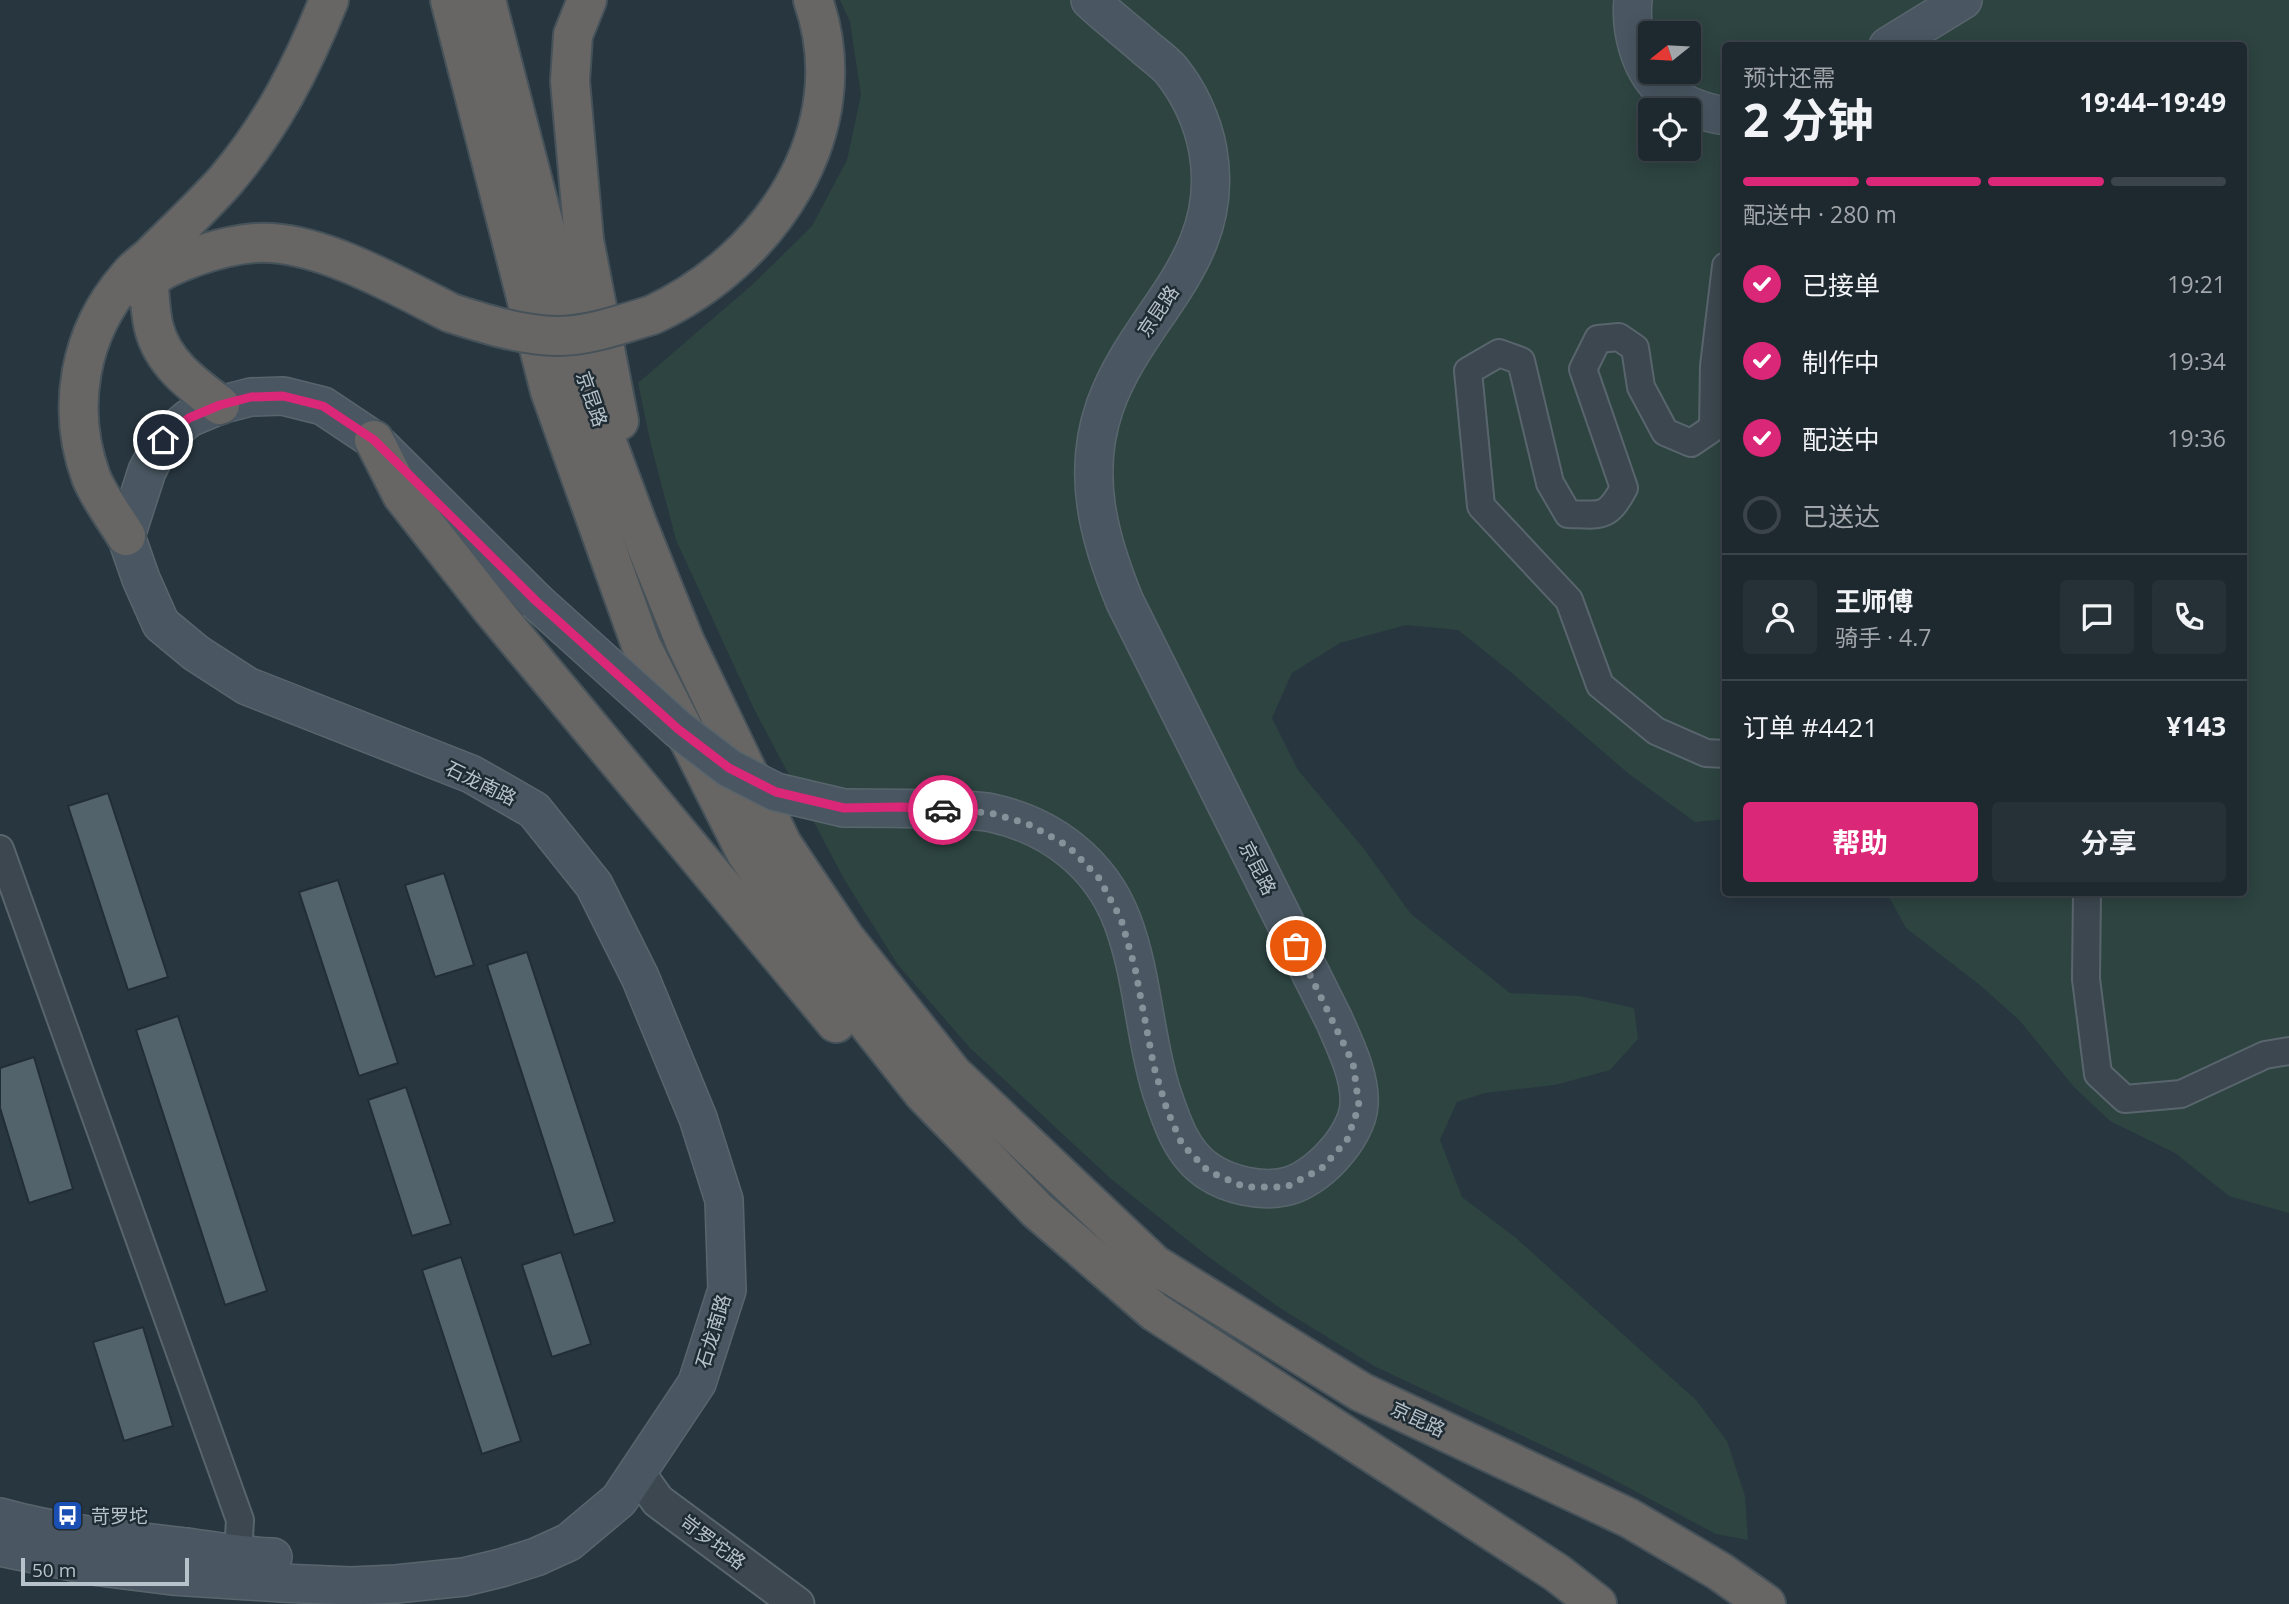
<!DOCTYPE html>
<html lang="zh">
<meta charset="utf-8">
<style>
:root{--surface:#1e282f;--page:#263037;--text:#f1f3f6;--muted:#a1a6aa;--line:#3c444b;--accent:#db2777}
body{margin:0;font-family:"Open Sans","Noto Sans SC",sans-serif;background:var(--page);color:var(--text);height:100vh;display:flex;flex-direction:column;font-size:26px;white-space:nowrap}
*{box-sizing:border-box;margin:0}
p{font-size:23px;color:var(--muted)}
.icon{flex:none;width:38px;height:38px;fill:none;stroke:currentColor;stroke-width:2;stroke-linecap:round;stroke-linejoin:round}
.map{position:relative;flex:1;overflow:hidden}
.drawer{position:absolute;left:1722px;top:42px;width:525px;height:854px;display:flex;flex-direction:column;background:var(--surface);border-radius:7px;box-shadow:0 4px 18px #0003,0 0 0 2px var(--line)}
.drawer>*{flex:none}
.needle{width:46px;rotate:252deg}
.tools{position:absolute;left:1638px;top:21px;display:grid;gap:14px}
.tools a{display:grid;place-items:center;width:63px;height:63px;border-radius:7px;background:var(--surface);box-shadow:0 4px 18px #0003,0 0 0 2px var(--line);font-size:35px}
.scale{position:absolute;left:21px;bottom:18px;width:168px;box-sizing:border-box;padding-left:7px;border:4px solid #b8c2ca;border-top:0;font-size:19px;line-height:24px;white-space:nowrap;color:#b8c2ca;-webkit-text-stroke:5px #202c34;paint-order:stroke}
.pin{position:absolute;display:grid;place-items:center;width:60px;height:60px;color:#fff;margin:-30px;border:4px solid #fff;border-radius:50%;box-shadow:0 2px 7px #0007}
.courier{position:absolute;display:grid;place-items:center;width:70px;height:70px;margin:-35px;border:5px solid #db2777;border-radius:50%;background:#fff;color:#222;box-shadow:0 2px 9px #0007}
.headline em{font-style:normal;font-weight:700}
.headline div{display:flex;flex-direction:column-reverse}
.headline{display:flex;align-items:center;justify-content:space-between;height:119px;padding:0 21px}
h1{font-size:46px;font-weight:700;line-height:52px}
.bar{display:grid;grid-template-columns:repeat(4,1fr);gap:10px 7px;align-content:center;height:84px;padding:0 21px}
.bar i{height:9px;border-radius:5px;background:var(--line)}
.bar .active{background:var(--accent)}
.bar p{grid-column:span 4}
.line{display:flex;align-items:center;gap:18px;padding:0 21px;border-top:2px solid var(--line)}
.line div{flex:1}
.round{display:grid;place-items:center;flex:none;width:74px;height:74px;border-radius:7px;background:var(--page)}
ol{padding:0 21px;list-style:none}
li{display:flex;align-items:center;gap:21px;height:77px}
li p{margin-inline-start:auto}
li .icon{padding:7px;border-radius:50%;background:var(--accent);color:#fff;stroke-width:4}
li:last-child{color:var(--muted)}
li i{width:38px;height:38px;border:4px solid var(--line);border-radius:50%}
.action{display:flex;gap:14px;margin-top:auto;padding:14px 21px}
.action a{flex:1;height:80px;border-radius:7px;background:var(--accent);color:#fff;font-size:28px;font-weight:700;line-height:80px;text-align:center}
.action a+a{background:var(--page);color:var(--text)}
.map>svg:first-child{display:block}
.green{fill:#2d4441;fill-rule:evenodd}
.building{fill:#53636c;stroke:#222e36;stroke-width:2}
.lines{fill:none;stroke-linecap:round;stroke-linejoin:round}
.minor-casing{stroke:#59656d;stroke-width:30}
.tertiary-casing{stroke:#59656d;stroke-width:37}
.secondary-casing{stroke:#59656d;stroke-width:40}
.trunk-casing{stroke:#46525a;stroke-width:42}
.minor{stroke:#3c474f;stroke-width:26}
.tertiary{stroke:#3c474f;stroke-width:33}
.secondary{stroke:#4a5762;stroke-width:37}
.trunk{stroke:#676664;stroke-width:38}
.secondary-bridge-casing{stroke:#59656d;stroke-width:40;stroke-linecap:butt}
.trunk-bridge-casing{stroke:#46525a;stroke-width:42;stroke-linecap:butt}
.secondary-bridge{stroke:#4a5762;stroke-width:37}
.trunk-bridge{stroke:#676664;stroke-width:38}
.done{stroke:#869199;stroke-width:7;stroke-dasharray:0 12.6}
.route{stroke:#db2777;stroke-width:9}
.labels{text-anchor:middle;dominant-baseline:central;stroke-width:5;stroke-linejoin:round;paint-order:stroke}
.street-label{font-size:19px;fill:#b8c2ca;stroke:#202c34}
.poi-label{font-size:19px;fill:#b8c2ca;stroke:#202c34;text-anchor:start}
</style>
<div class="map">
<svg width="2289" height="1604" viewBox="0 0 2289 1604">
<rect width="100%" height="100%" fill="#28363f"/>
<path class="green" d="M840,0H2289V1213L2229,1196L2175,1153L2110,1121L2074,1087L2020,1021L1981,986L1906,928L1889,897L1890,892H2244V46H1726L1725,819L1695,822L1629,774L1507,669L1458,630L1406,625L1340,643L1292,673L1272,718L1298,770L1364,849L1411,914L1510,993L1579,996L1634,1008L1638,1039L1610,1070L1555,1085L1485,1093L1457,1102L1440,1140L1462,1197L1516,1238L1696,1400L1727,1441L1745,1496L1748,1540L1716,1534L1597,1471L1376,1367L1283,1310L1206,1255L1110,1178L970,1048L898,965L844,879L754,709L676,540L651,445L638,383L753,284L812,226L847,160L861,95L850,22ZM1650,33H1689V72H1650ZM1650,110H1689V149H1650Z"/>
<g class="building">
<polygon points="108,793 168,977 128,990 68,806"/>
<polygon points="444,873 474,965 435,977 405,885"/>
<polygon points="338,880 398,1063 359,1076 299,892"/>
<polygon points="527,952 615,1222 574,1235 487,965"/>
<polygon points="178,1016 267,1291 225,1305 136,1030"/>
<polygon points="34,1057 73,1189 29,1203 0,1108 0,1068"/>
<polygon points="406,1087 451,1224 412,1236 368,1100"/>
<polygon points="561,1252 591,1344 552,1357 522,1265"/>
<polygon points="461,1257 521,1441 482,1454 422,1270"/>
<polygon points="143,1327 173,1426 124,1441 93,1342"/>
</g>
<g class="lines">
<defs>
<g id="minor">
<path d="M1726,266L1714,366L1713,428L1691,443L1665,432L1641,387L1635,348L1619,337L1598,339L1583,369L1624,488C1607,519 1602,515 1568,514L1550,483L1521,361L1499,353L1468,371L1481,506L1569,600L1600,685L1656,731L1706,753L1726,754"/>
<polyline points="0,849 240,1520 237,1571"/>
<polyline points="2087,892 2086,979 2098,1074 2125,1099 2181,1094 2265,1055 2289,1051"/>
</g>
<polyline id="tertiary" points="637,1472 658,1501 797,1604"/>
<g id="secondary">
<path d="M1633,0C1630,28 1639,67 1660,87C1677,103 1704,113 1726,116"/>
<polyline points="1888,46 1963,0"/>
<path d="M844,808C880,808 915,808 950,810C964,811 979,810 992,813C1051,826 1100,863 1122,920C1143,975 1144,1035 1161,1090C1171,1120 1181,1153 1208,1171C1229,1185 1260,1192 1284,1187C1315,1182 1357,1137 1359,1105C1361,1077 1345,1045 1334,1020L1125,602C1099,539 1081,474 1105,406C1138,313 1227,261 1208,151C1203,122 1189,92 1171,70C1164,62 1154,55 1147,49C1128,32 1108,17 1090,0"/>
<path d="M0,1517C61,1534 124,1540 187,1547C216,1551 243,1556 273,1557"/>
<polyline points="0,1547 92,1566 172,1576 281,1583 351,1586 396,1584 464,1577 501,1568 536,1557 569,1542 619,1500 697,1383 727,1290 724,1200 698,1118 640,977 594,885 534,810 471,774 247,686 196,653 161,624 141,579 126,536 147,471 163,440 189,418 220,405 251,397 283,396 323,406 374,440 536,601"/>
</g>
<g id="trunk">
<polyline points="450,0 550,391 641,645 746,853 834,981 923,1093 1037,1210 1155,1312 1557,1573 1597,1604"/>
<polyline points="486,0 585,383 637,523 685,642 782,844 845,938 953,1074 1155,1265 1361,1392 1629,1518 1719,1571 1766,1604"/>
<polyline points="587,0 573,35 570,81 584,240 619,421"/>
<path d="M148,279C150,295 150,313 154,328C163,363 192,384 220,405"/>
<path d="M141,290C154,271 173,265 194,257C219,248 245,241 272,243C330,247 399,287 451,313"/>
<path d="M652,315C769,261 859,131 813,0"/>
<polyline points="374,440 402,495 490,607 836,1023"/>
<path d="M126,536C115,518 99,497 91,477C66,408 79,333 128,277C134,269 143,263 151,256C176,231 203,206 226,180C272,126 303,65 329,0"/>
</g>
</defs>
<use href="#minor" class="minor-casing"/>
<use href="#tertiary" class="tertiary-casing"/>
<use href="#secondary" class="secondary-casing"/>
<use href="#trunk" class="trunk-casing"/>
<use href="#minor" class="minor"/>
<use href="#tertiary" class="tertiary"/>
<use href="#secondary" class="secondary"/>
<use href="#trunk" class="trunk"/>
<defs>
<polyline id="secondary-bridge" points="536,601 678,729 729,768 776,792 844,808"/>
<path id="trunk-bridge" d="M451,313C485,324 520,335 557,336C589,336 622,324 652,315"/>
</defs>
<use href="#secondary-bridge" class="secondary-bridge-casing"/>
<use href="#trunk-bridge" class="trunk-bridge-casing"/>
<use href="#secondary-bridge" class="secondary-bridge"/>
<use href="#trunk-bridge" class="trunk-bridge"/>
</g>
<g class="lines">
<polyline class="done" points="943,810 991,813 1028,824 1068,846 1099,878 1121,919 1135,968 1154,1067 1167,1110 1182,1144 1208,1171 1245,1187 1286,1187 1321,1169 1347,1140 1359,1106 1353,1063 1296,946"/>
<polyline class="route" points="163,440 189,418 220,405 251,397 283,396 323,406 374,440 536,601 678,729 729,768 776,792 844,808 902,807 943,810"/>
</g>
<defs>
<symbol id="bus-square" viewBox="-11 -11 22 22"><rect x="-9" y="-9" width="18" height="18" rx="4" fill="#1a4fb4" stroke="#202c34"/><path d="M-5-6H5V4H4V6H2V4H-2V6H-4V4H-5ZM-3.5-4V0h7V-4ZM-3.5 1.2v1.5H-2V1.2ZM2 1.2v1.5H3.5V1.2Z" fill="#fff"/></symbol>
</defs>
<g fill-rule="evenodd">
<use href="#bus-square" x="50" y="1498" width="35" height="35"/>
</g>
<g class="labels">
<g class="street-label">
<text transform="translate(1158 311) rotate(-56)">京昆路</text>
<text transform="translate(592 399) rotate(71)">京昆路</text>
<text transform="translate(481 783) rotate(26)">石龙南路</text>
<text transform="translate(1258 868) rotate(63)">京昆路</text>
<text transform="translate(713 1331) rotate(-73)">石龙南路</text>
<text transform="translate(1418 1419) rotate(25)">京昆路</text>
<text transform="translate(713 1542) rotate(37)">岢罗坨路</text>
</g>
<g class="poi-label">
<text x="91" y="1516">苛罗坨</text>
</g>
</g>
</svg>
<div class="tools">
<a><svg class="needle" viewBox="-14 -14 28 28"><path d="M0-13l5 13h-10z" fill="#e53935"/><path d="M0 13l5-13h-10z" fill="#a1a6aa"/></svg></a>
<a><svg class="icon" aria-label="locate" viewBox="0 0 24 24"><circle cx="12" cy="12" r="6"/><path d="M12 2v4M12 18v4M2 12h4M18 12h4"/></svg></a>
</div>
<div class="scale">50 m</div>
<div class="pin" style="left:1296px;top:946px;background:#ea580c"><svg class="icon" aria-label="bag" viewBox="0 0 24 24"><path d="M5 8h14l-1 12H6zM9 8a3 3 0 0 1 6 0"/></svg></div>
<div class="pin" style="left:163px;top:440px;background:#1f2937"><svg class="icon" aria-label="home" viewBox="0 0 24 24"><path d="M3 11l9-7 9 7M6 9v11h12V9"/></svg></div>
<div class="courier" style="left:943px;top:810px"><svg class="icon" aria-label="car" viewBox="0 0 24 24"><path d="M5 17H2v-5l4-1 3-4h7l3 4 3 1v5h-3M9 17h6M6 11h13"/><circle cx="7" cy="17" r="2"/><circle cx="17" cy="17" r="2"/></svg></div>
<section class="drawer">
<div class="headline"><div><h1>2 分钟</h1><p>预计还需</p></div><em>19:44–19:49</em></div>
<div class="bar"><i class="active"></i><i class="active"></i><i class="active"></i><i></i><p>配送中 · 280 m</p></div>
<ol>
<li><svg class="icon" aria-label="check" viewBox="0 0 24 24"><path d="M5 12l5 5 9-10"/></svg>已接单<p>19:21</p></li>
<li><svg class="icon" aria-label="check" viewBox="0 0 24 24"><path d="M5 12l5 5 9-10"/></svg>制作中<p>19:34</p></li>
<li><svg class="icon" aria-label="check" viewBox="0 0 24 24"><path d="M5 12l5 5 9-10"/></svg>配送中<p>19:36</p></li>
<li><i></i>已送达</li>
</ol>
<div class="line" style="height:126px"><a class="round"><svg class="icon" aria-label="person" viewBox="0 0 24 24"><circle cx="12" cy="8" r="4"/><path d="M4 21q1-7 8-7t8 7"/></svg></a><div><b>王师傅</b><p>骑手 · 4.7</p></div><a class="round"><svg class="icon" aria-label="chat" viewBox="0 0 24 24"><path d="M4 5h16v11H9l-5 4z"/></svg></a><a class="round"><svg class="icon" aria-label="phone" viewBox="0 0 24 24"><path d="M5 4h4l2 5-3 2q2 4 5 5l2-3 5 2v4C11 20 4 13 5 4z"/></svg></a></div>
<div class="line" style="height:91px"><div>订单 #4421</div><b>¥143</b></div>
<div class="action"><a>帮助</a><a>分享</a></div>
</section>
</div>
